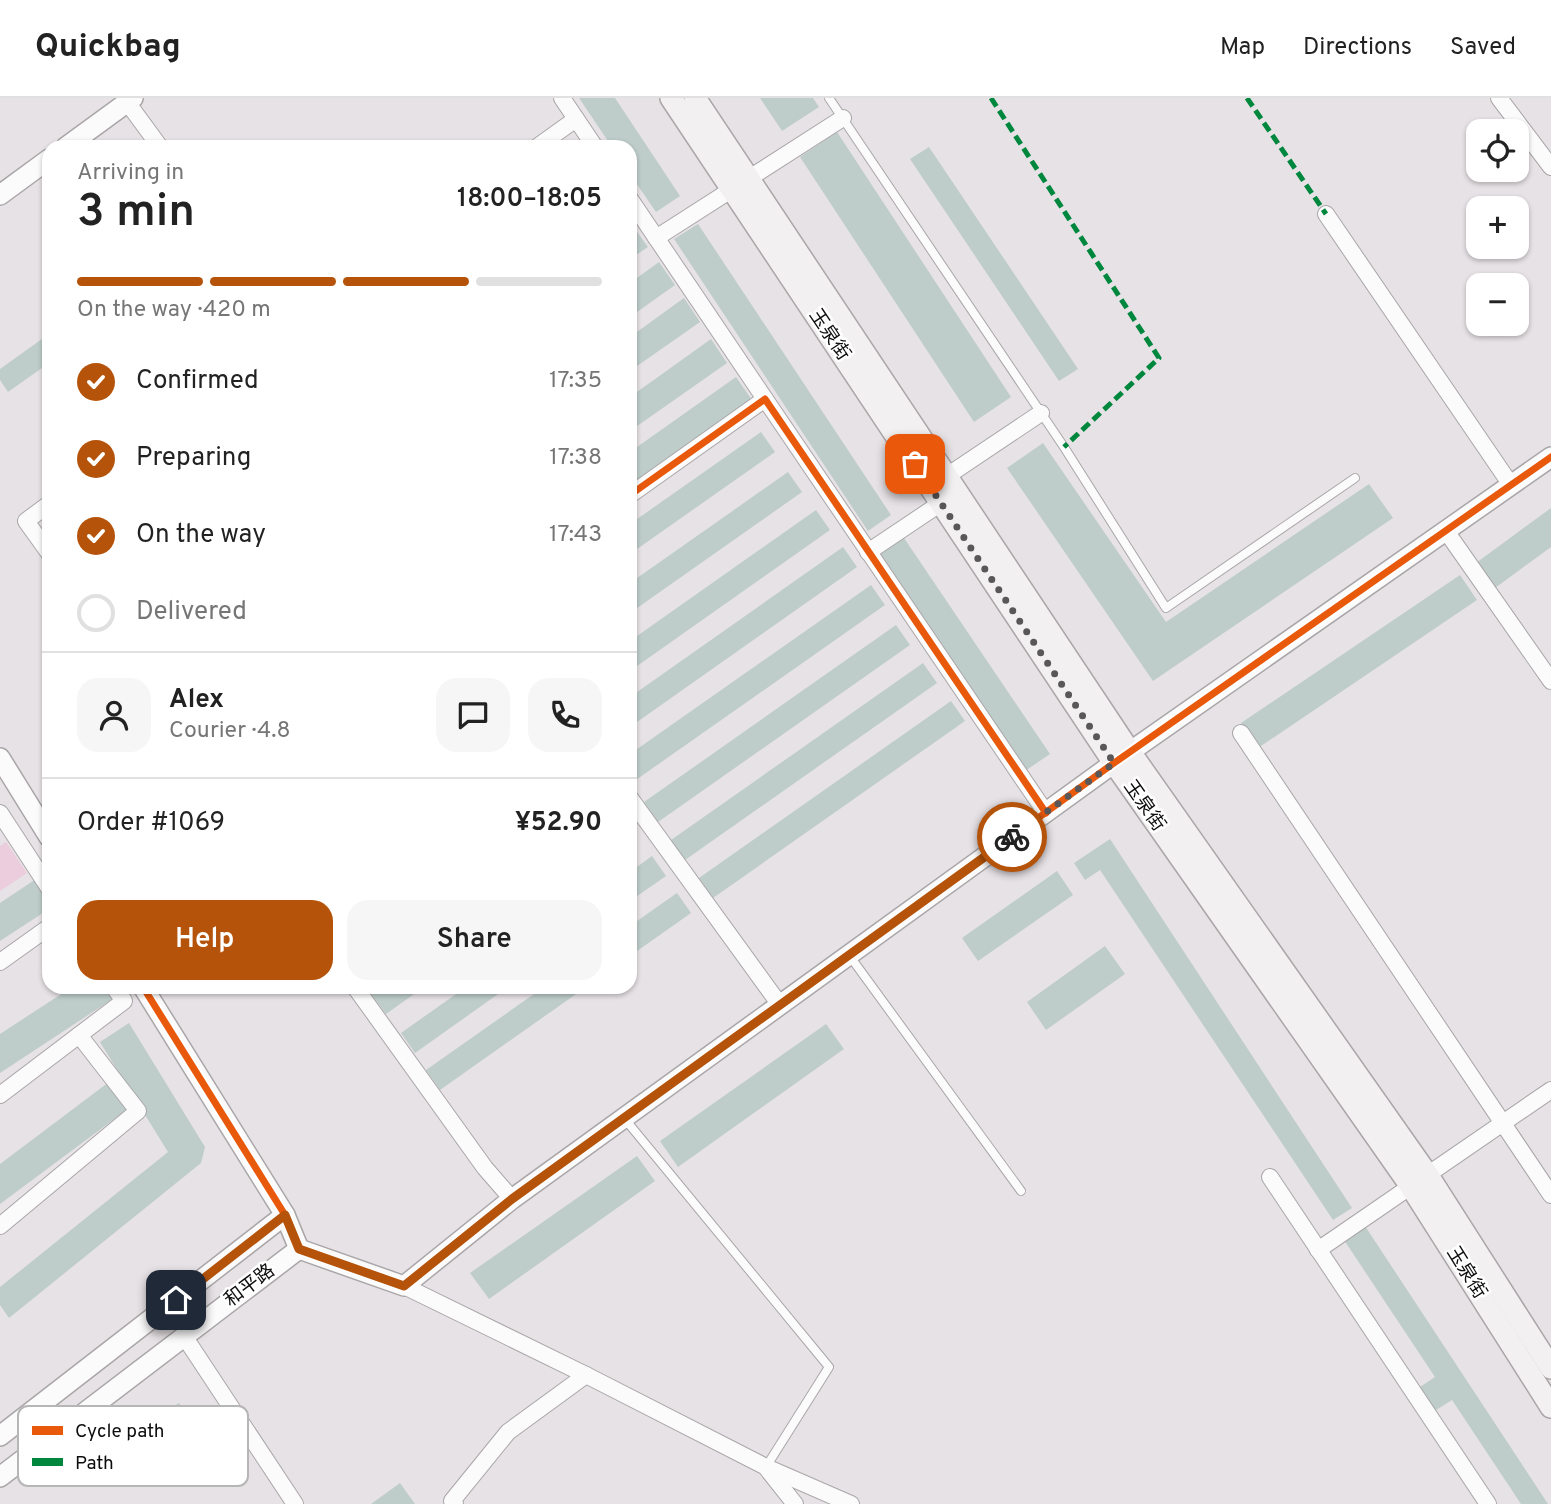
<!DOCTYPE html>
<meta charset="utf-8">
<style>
:root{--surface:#fff;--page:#f6f6f6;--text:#222;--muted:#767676;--line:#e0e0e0;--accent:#b45309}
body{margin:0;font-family:Overpass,"Noto Sans SC",sans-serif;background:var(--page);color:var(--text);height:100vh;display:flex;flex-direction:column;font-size:26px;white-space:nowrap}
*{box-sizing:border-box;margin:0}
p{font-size:23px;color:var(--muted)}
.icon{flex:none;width:38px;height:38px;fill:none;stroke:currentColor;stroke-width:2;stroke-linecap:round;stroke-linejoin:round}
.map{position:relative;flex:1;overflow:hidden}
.panel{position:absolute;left:42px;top:42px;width:595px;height:854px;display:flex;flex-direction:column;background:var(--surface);border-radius:21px;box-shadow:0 2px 5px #0004}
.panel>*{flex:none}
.tools{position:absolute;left:1466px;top:21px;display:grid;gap:14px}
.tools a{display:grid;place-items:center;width:63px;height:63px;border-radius:14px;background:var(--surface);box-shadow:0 2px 5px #0004;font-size:35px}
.pin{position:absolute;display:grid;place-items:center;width:60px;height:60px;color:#fff;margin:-30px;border-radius:14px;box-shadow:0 4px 10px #0006}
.courier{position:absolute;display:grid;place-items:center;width:70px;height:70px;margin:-35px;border:5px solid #b45309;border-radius:50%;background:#fff;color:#222;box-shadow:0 2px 9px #0007}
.summary em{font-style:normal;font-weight:600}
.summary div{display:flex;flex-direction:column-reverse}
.summary{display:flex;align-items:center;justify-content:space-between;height:119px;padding:0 35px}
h1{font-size:46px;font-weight:600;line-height:52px}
.bar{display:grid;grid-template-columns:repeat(4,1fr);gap:10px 7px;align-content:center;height:84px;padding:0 35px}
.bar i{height:9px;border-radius:5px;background:var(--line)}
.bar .active{background:var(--accent)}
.bar p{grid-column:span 4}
.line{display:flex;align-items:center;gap:18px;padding:0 35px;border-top:2px solid var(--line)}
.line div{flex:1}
.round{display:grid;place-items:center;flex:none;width:74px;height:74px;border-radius:21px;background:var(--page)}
ol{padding:0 35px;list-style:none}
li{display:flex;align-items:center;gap:21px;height:77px}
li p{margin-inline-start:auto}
li .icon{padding:7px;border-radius:50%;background:var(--accent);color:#fff;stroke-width:4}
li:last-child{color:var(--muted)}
li i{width:38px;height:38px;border:4px solid var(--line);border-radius:50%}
.button{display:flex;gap:14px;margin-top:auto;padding:14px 35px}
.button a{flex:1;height:80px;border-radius:21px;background:var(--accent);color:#fff;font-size:28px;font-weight:600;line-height:80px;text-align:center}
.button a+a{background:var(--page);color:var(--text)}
header{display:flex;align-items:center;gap:42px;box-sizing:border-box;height:98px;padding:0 35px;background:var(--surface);border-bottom:2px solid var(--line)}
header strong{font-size:33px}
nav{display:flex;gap:38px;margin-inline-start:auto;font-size:24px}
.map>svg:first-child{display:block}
.green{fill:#ebcddd}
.building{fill:#becdca}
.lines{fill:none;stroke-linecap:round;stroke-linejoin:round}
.service-casing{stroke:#aaa6a8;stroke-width:10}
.minor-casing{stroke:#aaa6a8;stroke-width:18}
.tertiary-casing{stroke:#aaa6a8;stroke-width:22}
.secondary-casing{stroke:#aaa6a8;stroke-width:24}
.service{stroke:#fbfbfb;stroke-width:8}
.minor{stroke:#fbfbfb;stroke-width:16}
.tertiary{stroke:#fbfbfb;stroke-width:19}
.secondary{stroke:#f3f0f2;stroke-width:21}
.quiet{stroke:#00873e;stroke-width:5;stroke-dasharray:10 5;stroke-linecap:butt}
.cycleway-casing{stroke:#fff;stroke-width:11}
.cycleway{stroke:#e8590c;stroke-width:7}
.done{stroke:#5a5759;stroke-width:7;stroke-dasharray:0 12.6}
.route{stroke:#b45309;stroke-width:9}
.labels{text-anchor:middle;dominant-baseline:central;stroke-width:5;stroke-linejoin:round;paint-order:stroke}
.street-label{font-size:19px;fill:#0e0c0d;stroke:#fff}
.key{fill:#fff;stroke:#b7b6b6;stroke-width:2}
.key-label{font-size:19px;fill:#0e0c0d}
</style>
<header>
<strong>Quickbag</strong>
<nav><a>Map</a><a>Directions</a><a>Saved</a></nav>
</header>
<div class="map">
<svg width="1551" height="1406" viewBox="0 0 1551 1406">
<rect width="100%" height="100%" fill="#e7e2e5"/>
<polygon class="green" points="6,744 27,775 0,793 0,748"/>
<g class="building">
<polygon points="579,0 615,0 680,98 656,114 630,76 630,49 612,49"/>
<polygon points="760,0 813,0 819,9 782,33"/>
<polygon points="837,34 1011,299 974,324 800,59"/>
<polygon points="929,49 1078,271 1059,283 910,61"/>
<polygon points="630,124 648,149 630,161"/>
<polygon points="698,126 891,417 868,433 674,141"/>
<polygon points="659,164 675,187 630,219 630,185"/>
<polygon points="684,200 700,224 630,273 630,239"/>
<polygon points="49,236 49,265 8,294 0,282 0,271"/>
<polygon points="711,241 727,265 630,333 630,299"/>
<polygon points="736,279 752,302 630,388 630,354"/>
<polygon points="761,334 775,354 630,456 630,426"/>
<polygon points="1043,345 1166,524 1369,386 1393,420 1153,583 1007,370"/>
<polygon points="788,374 802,394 630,515 630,485"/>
<polygon points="1551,410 1551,449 1495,490 1476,465"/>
<polygon points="816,412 830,432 630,573 630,543"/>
<polygon points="904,440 1050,656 1025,673 879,457"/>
<polygon points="843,449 857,469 630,629 630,599"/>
<polygon points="1460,477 1477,502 1258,650 1241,625"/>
<polygon points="871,487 885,507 633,684 630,679 630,656"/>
<polygon points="896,527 910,547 658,724 644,704"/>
<polygon points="923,565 937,585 685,762 671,742"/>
<polygon points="951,603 965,623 713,800 699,780"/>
<polygon points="1110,741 1352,1110 1333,1122 1100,772 1085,782 1074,765"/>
<polygon points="652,758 666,778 630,803 630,774"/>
<polygon points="1057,773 1073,797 978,863 962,840"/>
<polygon points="36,781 49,802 49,811 0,843 0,805"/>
<polygon points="677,795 691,815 630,858 630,828"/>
<polygon points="1105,848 1125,876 1046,932 1027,904"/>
<polygon points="72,889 107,889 114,900 0,975 0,936"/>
<polygon points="381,889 424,889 386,916 371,896"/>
<polygon points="466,889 508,889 415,955 401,935"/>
<polygon points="544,889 586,889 440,992 426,972"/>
<polygon points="129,925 205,1049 201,1065 9,1220 0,1207 0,1189 168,1054 100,944"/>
<polygon points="826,926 844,951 678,1069 660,1043"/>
<polygon points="109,984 129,1010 0,1106 0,1066"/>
<polygon points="637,1058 655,1083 489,1201 470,1175"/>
<polygon points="1365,1128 1548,1406 1521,1406 1452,1302 1433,1314 1417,1291 1435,1279 1344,1142"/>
<polygon points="179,1305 198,1337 152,1364 133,1333"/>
<polygon points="400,1385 415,1406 371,1406"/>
</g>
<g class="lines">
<defs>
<g id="service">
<polyline points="829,0 1064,349 1166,510 1355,380"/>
<polyline points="849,857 1021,1093"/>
<polyline points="624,1020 829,1269 766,1369"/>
</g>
<g id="minor">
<polyline points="562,0 595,49"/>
<polyline points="1499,0 1551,69"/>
<polyline points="127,4 160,49"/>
<polyline points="537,49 576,21"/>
<polyline points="630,101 765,301"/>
<polyline points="1326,116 1511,387"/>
<polyline points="656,140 843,20"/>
<polyline points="938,384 1041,315"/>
<polyline points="630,397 765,301 1046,715"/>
<polyline points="49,406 26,423 49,455"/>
<polyline points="1446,433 1551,583"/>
<polyline points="868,454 941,405"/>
<polyline points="1241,635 1551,1097"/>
<polyline points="630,700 780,907"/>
<polyline points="0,715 49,790"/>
<polyline points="0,864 49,829"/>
<polyline points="355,889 485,1070 512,1101"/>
<polyline points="0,997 124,903 114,889"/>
<polyline points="1270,1079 1488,1406"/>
<polyline points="0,1128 138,1013 79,937"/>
<polyline points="1318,1152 1551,992"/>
<polyline points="404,1188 586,1277 766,1369 851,1406"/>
<polyline points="184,1238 295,1406"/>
<polyline points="768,1372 795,1406"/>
<polyline points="455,1406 452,1403 508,1334 586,1277"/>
</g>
<g id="tertiary">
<polyline points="66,49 133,0"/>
<polyline points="0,97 49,61"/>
<polyline points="0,660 49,739"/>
<polyline points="143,889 285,1117 299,1151 404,1188 512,1101 1114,665 1551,359"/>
<polyline points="0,1338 285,1117"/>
<polyline points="0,1379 299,1151"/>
</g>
<g id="secondary">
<polyline points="671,0 1114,665 1410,1087 1551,1309"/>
<polyline points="695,0 1130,654 1427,1076 1551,1270"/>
</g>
</defs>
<use href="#service" class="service-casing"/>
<use href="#minor" class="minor-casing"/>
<use href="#tertiary" class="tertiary-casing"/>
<use href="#secondary" class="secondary-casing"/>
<use href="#service" class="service"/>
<use href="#minor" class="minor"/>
<use href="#tertiary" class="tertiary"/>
<use href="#secondary" class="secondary"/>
<g class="quiet">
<polyline points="991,0 1159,260 1064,349"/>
<polyline points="1247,0 1326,116"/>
</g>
<defs>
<g id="cycleway">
<polyline points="630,397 765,301 1046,715"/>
<polyline points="143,889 285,1117 299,1151 404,1188 512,1101 1114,665 1551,359"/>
</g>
</defs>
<use href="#cycleway" class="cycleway-casing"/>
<use href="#cycleway" class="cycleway"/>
</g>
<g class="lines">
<polyline class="done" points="915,366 1114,665 1012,739"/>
<polyline class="route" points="176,1202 285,1117 299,1151 404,1188 512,1101 1012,739"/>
</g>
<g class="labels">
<g class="street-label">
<text transform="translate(829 237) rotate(56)">玉泉街</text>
<text transform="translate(1144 708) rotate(55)">玉泉街</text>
<text transform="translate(1466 1175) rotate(58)">玉泉街</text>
<text transform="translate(250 1188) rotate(-37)">和平路</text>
</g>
</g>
<rect x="18" y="1308" width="230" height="80" rx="10" class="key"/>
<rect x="32" y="1328" width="31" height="9" fill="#e8590c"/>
<rect x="32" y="1360" width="31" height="8" fill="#00873e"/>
<g class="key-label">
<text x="75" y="1339">Cycle path</text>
<text x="75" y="1371">Path</text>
</g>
</svg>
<div class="tools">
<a><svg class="icon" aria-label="locate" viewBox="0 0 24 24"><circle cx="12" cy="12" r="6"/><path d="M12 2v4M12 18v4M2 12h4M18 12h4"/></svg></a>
<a>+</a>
<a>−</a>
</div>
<div class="pin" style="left:915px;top:366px;background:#ea580c"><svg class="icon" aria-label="bag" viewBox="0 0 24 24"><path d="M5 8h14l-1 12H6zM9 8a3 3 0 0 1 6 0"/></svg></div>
<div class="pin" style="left:176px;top:1202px;background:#1f2937"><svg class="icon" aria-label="home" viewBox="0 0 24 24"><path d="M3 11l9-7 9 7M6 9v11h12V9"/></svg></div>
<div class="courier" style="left:1012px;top:739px"><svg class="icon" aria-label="bike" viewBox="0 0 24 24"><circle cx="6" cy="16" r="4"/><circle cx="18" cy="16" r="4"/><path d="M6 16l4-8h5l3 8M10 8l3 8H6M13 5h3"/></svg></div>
<section class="panel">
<div class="summary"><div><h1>3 min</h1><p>Arriving in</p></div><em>18:00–18:05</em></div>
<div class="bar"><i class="active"></i><i class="active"></i><i class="active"></i><i></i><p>On the way · 420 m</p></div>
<ol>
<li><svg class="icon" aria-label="check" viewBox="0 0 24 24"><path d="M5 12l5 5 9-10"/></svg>Confirmed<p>17:35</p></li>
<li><svg class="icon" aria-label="check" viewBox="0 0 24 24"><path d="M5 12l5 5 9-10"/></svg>Preparing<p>17:38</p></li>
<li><svg class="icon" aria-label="check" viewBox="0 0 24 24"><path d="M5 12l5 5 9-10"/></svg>On the way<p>17:43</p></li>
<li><i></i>Delivered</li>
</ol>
<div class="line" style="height:126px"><a class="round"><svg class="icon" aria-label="person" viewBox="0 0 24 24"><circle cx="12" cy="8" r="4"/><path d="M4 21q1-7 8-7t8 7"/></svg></a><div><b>Alex</b><p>Courier · 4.8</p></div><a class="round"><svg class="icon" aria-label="chat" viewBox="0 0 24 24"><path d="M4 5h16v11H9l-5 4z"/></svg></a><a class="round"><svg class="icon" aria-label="phone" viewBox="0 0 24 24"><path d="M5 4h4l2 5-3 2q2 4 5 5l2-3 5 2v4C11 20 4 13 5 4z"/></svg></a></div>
<div class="line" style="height:91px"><div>Order #1069</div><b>¥52.90</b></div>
<div class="button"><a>Help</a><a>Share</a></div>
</section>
</div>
